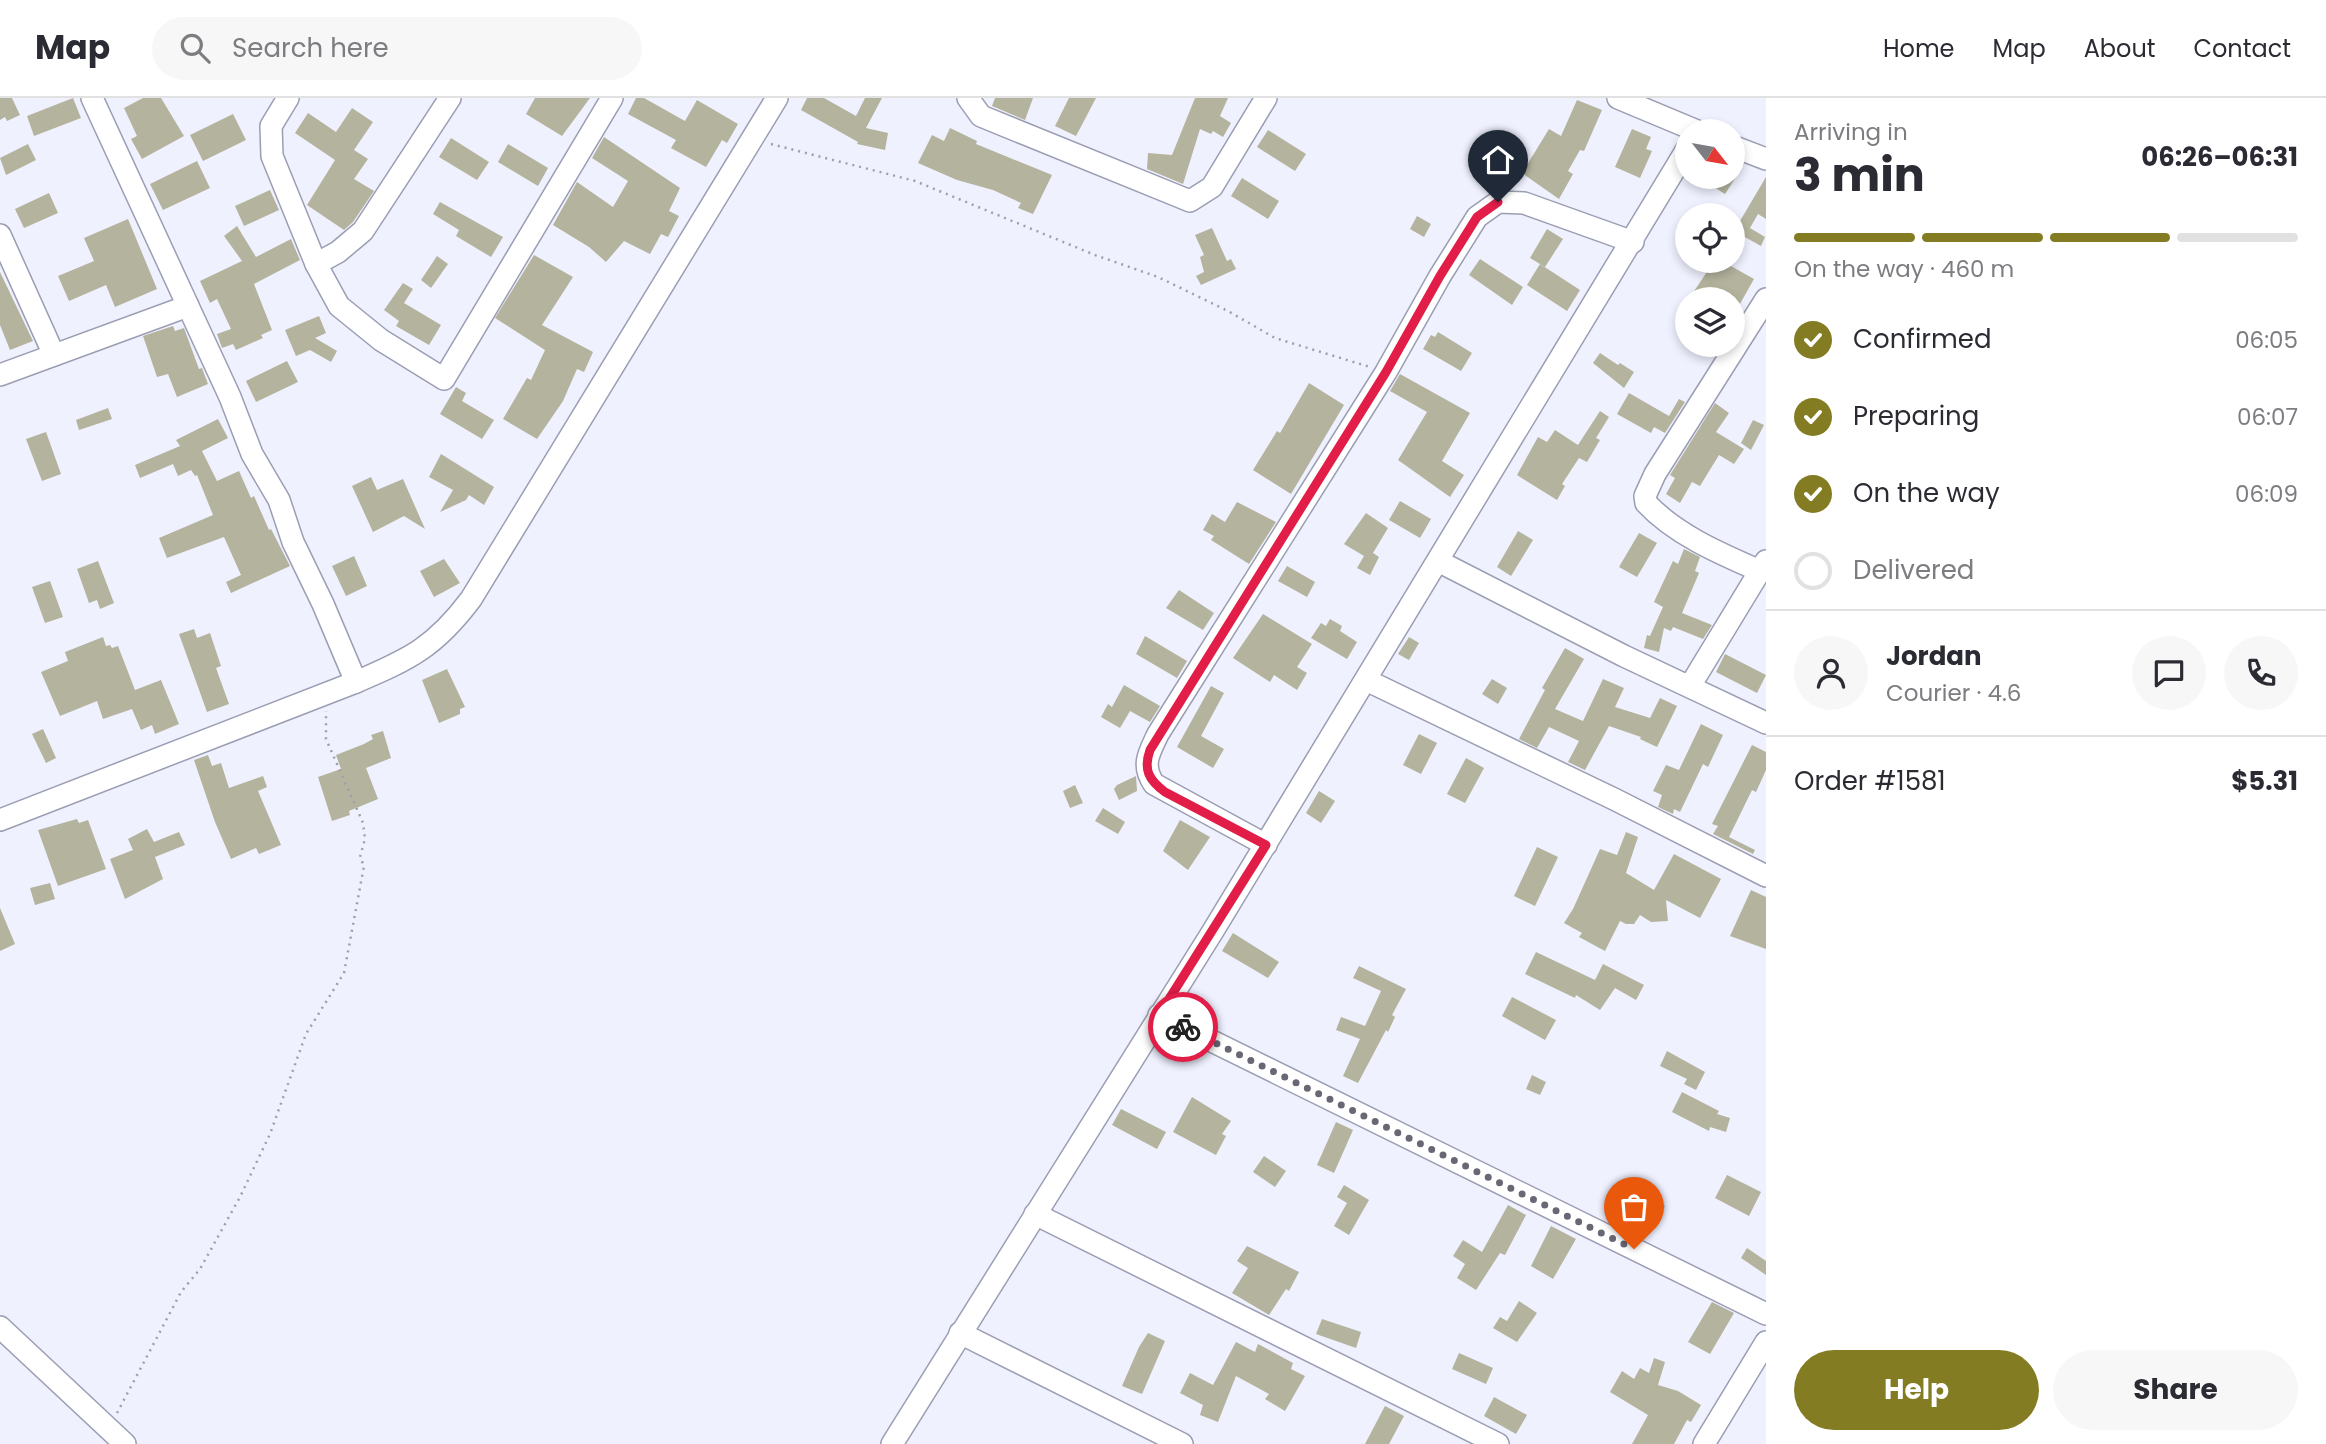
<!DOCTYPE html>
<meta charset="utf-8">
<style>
:root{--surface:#fff;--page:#f7f7f7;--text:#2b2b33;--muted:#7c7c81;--line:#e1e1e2;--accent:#847c22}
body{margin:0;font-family:Poppins,sans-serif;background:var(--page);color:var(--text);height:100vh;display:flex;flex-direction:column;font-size:26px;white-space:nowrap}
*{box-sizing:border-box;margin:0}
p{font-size:23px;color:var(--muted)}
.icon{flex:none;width:38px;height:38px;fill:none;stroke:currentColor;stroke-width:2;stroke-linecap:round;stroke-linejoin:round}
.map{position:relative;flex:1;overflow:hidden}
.side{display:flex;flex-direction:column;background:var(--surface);width:560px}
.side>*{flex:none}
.needle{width:46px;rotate:121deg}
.tools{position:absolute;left:1675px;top:21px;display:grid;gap:14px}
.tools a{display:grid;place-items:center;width:70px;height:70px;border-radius:50%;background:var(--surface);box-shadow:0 4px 10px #0003;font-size:35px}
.pin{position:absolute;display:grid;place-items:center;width:60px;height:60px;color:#fff;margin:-72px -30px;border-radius:50% 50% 50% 0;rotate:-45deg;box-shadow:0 0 7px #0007}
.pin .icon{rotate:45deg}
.courier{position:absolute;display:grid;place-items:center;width:70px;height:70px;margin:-35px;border:5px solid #e11d48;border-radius:50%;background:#fff;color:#222;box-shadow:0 2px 9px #0007}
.head em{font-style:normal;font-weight:700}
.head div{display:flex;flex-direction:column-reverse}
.head{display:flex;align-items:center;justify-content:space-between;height:119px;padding:0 28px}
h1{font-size:46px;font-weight:700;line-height:52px}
.bar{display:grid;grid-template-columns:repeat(4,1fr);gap:10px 7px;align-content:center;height:84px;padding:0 28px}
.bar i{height:9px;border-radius:5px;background:var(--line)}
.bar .selected{background:var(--accent)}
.bar p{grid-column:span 4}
.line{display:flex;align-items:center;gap:18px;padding:0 28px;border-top:2px solid var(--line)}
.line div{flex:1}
.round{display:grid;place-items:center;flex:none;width:74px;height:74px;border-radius:37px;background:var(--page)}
ol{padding:0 28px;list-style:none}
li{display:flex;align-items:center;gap:21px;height:77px}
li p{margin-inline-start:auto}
li .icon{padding:7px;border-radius:50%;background:var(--accent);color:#fff;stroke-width:4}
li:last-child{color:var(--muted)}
li i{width:38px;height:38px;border:4px solid var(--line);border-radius:50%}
.cta{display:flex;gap:14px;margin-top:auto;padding:14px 28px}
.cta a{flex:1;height:80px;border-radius:42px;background:var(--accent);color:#fff;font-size:28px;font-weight:700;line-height:80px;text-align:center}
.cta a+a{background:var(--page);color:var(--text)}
header{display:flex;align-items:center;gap:42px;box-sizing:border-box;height:98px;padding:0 35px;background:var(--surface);border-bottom:2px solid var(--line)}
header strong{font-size:33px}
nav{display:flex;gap:38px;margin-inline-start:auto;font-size:24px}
.search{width:490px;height:63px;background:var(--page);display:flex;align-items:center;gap:18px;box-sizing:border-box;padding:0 24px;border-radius:38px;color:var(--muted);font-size:26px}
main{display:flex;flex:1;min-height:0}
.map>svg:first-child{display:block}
.building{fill:#b4b39d}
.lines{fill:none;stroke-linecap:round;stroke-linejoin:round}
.minor-casing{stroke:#9b9eb3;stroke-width:24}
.path{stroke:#9d9faa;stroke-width:2.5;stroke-dasharray:2 5;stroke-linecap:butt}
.minor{stroke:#fff;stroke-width:21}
.done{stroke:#676873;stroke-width:7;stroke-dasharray:0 12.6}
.route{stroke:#e11d48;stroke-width:9}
</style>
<header>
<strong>Map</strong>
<div class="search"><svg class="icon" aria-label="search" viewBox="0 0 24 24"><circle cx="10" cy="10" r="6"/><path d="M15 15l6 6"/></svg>Search here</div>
<nav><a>Home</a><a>Map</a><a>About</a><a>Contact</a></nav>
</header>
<main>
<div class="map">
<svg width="1766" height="1346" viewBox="0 0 1766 1346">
<rect width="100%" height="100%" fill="#eff1ff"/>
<g class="building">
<polygon points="0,0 12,0 20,17 7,23 5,19 0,22"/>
<polygon points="73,0 81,20 34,38 27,18"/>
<polygon points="143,0 161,0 184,38 142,61 131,41 137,38 124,10"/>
<polygon points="535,0 590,0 562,38 526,16"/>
<polygon points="636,0 644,0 685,23 697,2 738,26 727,45 722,42 706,69 671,50 676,42 628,16"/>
<polygon points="807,0 824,0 856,18 865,0 882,0 866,30 888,35 885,52 857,46 858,44 801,12"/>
<polygon points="995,0 1033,0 1025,22 992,8"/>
<polygon points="1069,0 1096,0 1076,38 1055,28"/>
<polygon points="1195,0 1228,0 1220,18 1231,25 1223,39 1213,33 1211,36 1200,31 1183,86 1147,71 1148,55 1172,57"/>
<polygon points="1577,2 1602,12 1584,53 1580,52 1568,73 1573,76 1559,101 1522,75 1549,31 1561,38"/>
<polygon points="352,10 373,24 354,52 368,61 354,81 374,93 353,124 344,132 307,107 335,62 295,35 308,15 336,34"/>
<polygon points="233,16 246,42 203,63 190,37"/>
<polygon points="950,30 977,43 976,46 1052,77 1033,116 1018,110 1021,105 993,92 957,82 918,65 932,37 944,43"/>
<polygon points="1632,31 1651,39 1646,51 1652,53 1640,80 1615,69"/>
<polygon points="1268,32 1306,56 1295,73 1257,49"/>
<polygon points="604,39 680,90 669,113 679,118 668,139 661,136 650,156 624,143 606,164 589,149 553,127 577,84 613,109 628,83 592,60"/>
<polygon points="451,40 489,64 477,82 439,59"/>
<polygon points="28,46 36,62 6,77 0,60"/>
<polygon points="508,46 548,70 538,88 498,64"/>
<polygon points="197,63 210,90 163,112 150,86"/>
<polygon points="1698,79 1736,79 1725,96"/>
<polygon points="1766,79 1766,121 1758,116 1750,130 1765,139 1761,148 1732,132 1732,119 1740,123"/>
<polygon points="1242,80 1279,103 1268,121 1231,98"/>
<polygon points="270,92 279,112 244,128 235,108"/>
<polygon points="49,95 58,115 24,130 15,111"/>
<polygon points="440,104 503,139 491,159 456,138 459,132 433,116"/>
<polygon points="1417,118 1431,126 1424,139 1410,131"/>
<polygon points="128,121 157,191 115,209 106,187 69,203 58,178 94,163 84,140"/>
<polygon points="237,128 256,159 291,141 300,162 254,186 272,232 261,237 263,240 236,252 233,246 222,250 217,236 231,231 217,201 210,205 200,183 242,163 224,138"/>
<polygon points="1212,130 1227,163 1231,161 1236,171 1201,187 1196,178 1204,174 1200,159 1204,157 1195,137"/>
<polygon points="1547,131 1563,141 1545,169 1530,160"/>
<polygon points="534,157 573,179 542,227 593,254 584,274 577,271 563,303 537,341 503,321 527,280 531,282 545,252 495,220"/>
<polygon points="437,158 448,166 431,190 421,182"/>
<polygon points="1480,161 1523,189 1512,207 1469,177"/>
<polygon points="1714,163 1722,163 1754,181 1732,220 1732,201 1689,201"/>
<polygon points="1540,166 1580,192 1567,213 1527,187"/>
<polygon points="0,174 33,243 10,252 0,227"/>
<polygon points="403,185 413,191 404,205 441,227 429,247 396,228 399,223 384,212"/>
<polygon points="319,218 326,235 315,240 337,253 331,264 310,252 296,258 285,232"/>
<polygon points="173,228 175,233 184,230 199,271 202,270 208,286 177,299 168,276 157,279 143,238"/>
<polygon points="1438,234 1472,255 1461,273 1423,251 1431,237 1435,239"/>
<polygon points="1600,255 1618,267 1620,265 1634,274 1624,290 1593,265"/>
<polygon points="287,263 298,284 256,304 246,283"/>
<polygon points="1400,276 1470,315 1442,363 1464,377 1450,399 1398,362 1427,314 1390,293"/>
<polygon points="1309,285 1344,307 1291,396 1253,372 1277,333 1280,335"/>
<polygon points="456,289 466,295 462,303 494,322 482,341 440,316"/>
<polygon points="1629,295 1669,318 1679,301 1685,304 1665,335 1654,329 1651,335 1617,316"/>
<polygon points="1715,305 1729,315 1716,334 1744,351 1734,366 1719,357 1700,388 1692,384 1680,405 1666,396 1675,380 1670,377"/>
<polygon points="108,310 112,321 79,332 76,322"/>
<polygon points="1600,313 1609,319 1596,340 1600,342 1587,364 1579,360 1562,386 1565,388 1557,402 1517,377 1538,339 1547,344 1555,332 1578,347"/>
<polygon points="218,321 228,340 202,353 217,383 239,373 251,400 254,398 269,432 271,431 290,468 231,495 226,484 241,477 224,439 167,460 159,440 213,417 197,377 195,378 191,372 178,378 173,366 140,380 135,367 180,348 176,342"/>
<polygon points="1753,322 1764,327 1751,352 1741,345"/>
<polygon points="46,334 61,376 42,383 26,341"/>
<polygon points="441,356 494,389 484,407 469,397 466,402 440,414 453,392 429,379"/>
<polygon points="371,379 377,392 403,381 425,431 404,418 373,434 352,388"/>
<polygon points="1400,403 1431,421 1420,440 1389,422"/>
<polygon points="1237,404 1276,424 1249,466 1211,442 1214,438 1203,432 1212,416 1225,424"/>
<polygon points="1366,415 1388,430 1373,455 1379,459 1370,477 1357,470 1364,458 1344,446"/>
<polygon points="1518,433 1533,442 1511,478 1497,469"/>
<polygon points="1639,435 1657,445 1637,479 1619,469"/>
<polygon points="1684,451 1700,459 1695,473 1699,475 1682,515 1712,527 1703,541 1673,529 1671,533 1664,530 1659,554 1644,550 1647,537 1650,538 1663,509 1654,504 1673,463 1678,466"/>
<polygon points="354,458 367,488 346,498 332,468"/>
<polygon points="444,461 460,485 434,499 420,473"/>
<polygon points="98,463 114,505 100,511 97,502 89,505 77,471"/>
<polygon points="1287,468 1315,484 1307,499 1278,483"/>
<polygon points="50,483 63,519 45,525 32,489"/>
<polygon points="1179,492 1214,515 1203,532 1166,510"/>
<polygon points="1263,516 1312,546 1297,569 1307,575 1297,592 1274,577 1270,584 1233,560"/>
<polygon points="1330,521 1342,528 1340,533 1357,544 1347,561 1311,540 1321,525 1326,528"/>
<polygon points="194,531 197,540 210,535 221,568 216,570 229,606 207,614 179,536"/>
<polygon points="1145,538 1187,563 1177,580 1136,556"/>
<polygon points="103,539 106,548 110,547 112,550 118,548 135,592 161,582 179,626 155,636 152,627 141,632 132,611 103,621 97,603 60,618 41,574 68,563 65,554"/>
<polygon points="1409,539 1419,545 1409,562 1398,556"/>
<polygon points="1565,550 1584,561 1555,611 1583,623 1603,581 1624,590 1615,609 1650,620 1660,600 1677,608 1657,649 1640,641 1641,639 1609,628 1585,672 1568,664 1579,643 1549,629 1537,650 1519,641 1545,592 1542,590"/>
<polygon points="1725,556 1766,577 1757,595 1716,574"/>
<polygon points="447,571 465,609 460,611 460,616 439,625 422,582"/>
<polygon points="1492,581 1507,590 1498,606 1482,596"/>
<polygon points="1124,587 1160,608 1150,624 1130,613 1120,630 1101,619 1108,606 1112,609"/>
<polygon points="1211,588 1224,595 1201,638 1224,651 1213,670 1177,649"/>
<polygon points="1701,626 1723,637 1708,669 1703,666 1680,714 1674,711 1673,716 1658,709 1662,697 1653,693 1666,667 1679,672"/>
<polygon points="43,631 56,660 46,665 32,636"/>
<polygon points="383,633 391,660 366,670 378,701 349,713 350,717 332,723 318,679 341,671 336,657 364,646 373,641 371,637"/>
<polygon points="1419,636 1437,645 1421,676 1403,667"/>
<polygon points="1752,647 1766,654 1766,672 1756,694 1752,692 1729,739 1755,752 1753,756 1713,736 1718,728 1712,726"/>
<polygon points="208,657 212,668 221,665 229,690 263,678 267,689 258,693 281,747 259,756 256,750 231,761 215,724 194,662"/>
<polygon points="1466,660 1484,670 1465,705 1447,696"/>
<polygon points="1136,678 1137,693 1119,702 1114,691 1117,687"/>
<polygon points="1075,687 1083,705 1070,710 1063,693"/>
<polygon points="1319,693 1335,703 1321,725 1306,715"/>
<polygon points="1103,710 1125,724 1118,736 1095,723"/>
<polygon points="77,721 79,725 88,722 106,771 58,788 38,732"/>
<polygon points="1180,722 1210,739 1188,772 1163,753"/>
<polygon points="147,731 154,744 179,734 185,747 155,759 163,781 125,801 110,761 133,752 128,741"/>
<polygon points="1626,734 1638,739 1626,775 1654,792 1674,756 1721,781 1700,820 1666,802 1668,823 1651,824 1640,817 1634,826 1626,826 1620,823 1605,853 1579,839 1582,835 1564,825 1573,811 1600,751 1617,757"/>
<polygon points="1537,749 1558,759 1535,808 1514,798"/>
<polygon points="50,785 55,801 35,807 30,790"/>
<polygon points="1751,792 1766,799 1766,851 1730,838"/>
<polygon points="0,810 15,846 0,853"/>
<polygon points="1233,835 1279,864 1268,880 1222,853"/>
<polygon points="1536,854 1595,882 1603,866 1644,887 1636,902 1615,890 1600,912 1576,897 1575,900 1525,876"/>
<polygon points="1359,868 1406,891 1392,917 1395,919 1388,934 1386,932 1358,985 1343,978 1360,941 1336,932 1341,919 1365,928 1381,893 1353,880"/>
<polygon points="1512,899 1556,922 1545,942 1502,918"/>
<polygon points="1667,953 1705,974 1696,992 1684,986 1687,981 1660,968"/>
<polygon points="1532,977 1546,984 1540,997 1526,991"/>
<polygon points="1682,994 1719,1013 1717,1016 1730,1020 1726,1034 1710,1029 1709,1033 1672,1014"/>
<polygon points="1192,999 1231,1023 1222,1036 1226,1038 1216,1057 1173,1034"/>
<polygon points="1121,1011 1166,1034 1157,1051 1112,1027"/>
<polygon points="1336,1024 1353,1032 1334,1075 1317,1067"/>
<polygon points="1264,1058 1286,1073 1275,1089 1253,1074"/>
<polygon points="1727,1077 1761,1094 1749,1118 1715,1100"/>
<polygon points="1626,1083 1665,1108 1653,1128 1635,1117 1628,1128 1608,1115"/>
<polygon points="1344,1087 1369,1102 1349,1137 1334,1128 1347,1105 1337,1099"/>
<polygon points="1508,1107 1526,1117 1505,1157 1500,1155 1476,1192 1457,1180 1465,1166 1453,1158 1463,1142 1482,1154"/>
<polygon points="1551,1128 1576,1141 1553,1181 1531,1168"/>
<polygon points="1247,1148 1299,1174 1289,1193 1286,1191 1269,1217 1232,1195 1248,1170 1237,1163"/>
<polygon points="1747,1150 1766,1163 1766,1177 1741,1160"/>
<polygon points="1519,1203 1537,1215 1517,1244 1493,1230 1500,1219 1507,1223"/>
<polygon points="1712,1204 1734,1215 1710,1256 1688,1244"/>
<polygon points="1322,1221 1361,1234 1356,1250 1316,1236"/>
<polygon points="1148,1235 1165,1243 1142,1296 1122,1288 1139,1249"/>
<polygon points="1236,1244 1255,1254 1258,1246 1293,1265 1291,1271 1305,1278 1285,1313 1265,1301 1269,1296 1236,1278 1218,1324 1200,1317 1203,1307 1180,1295 1190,1275 1213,1287"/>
<polygon points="1459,1255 1493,1270 1486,1286 1452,1271"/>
<polygon points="1654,1260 1665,1264 1658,1287 1678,1293 1701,1307 1691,1324 1687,1322 1674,1346 1632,1346 1648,1317 1610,1294 1622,1273 1634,1281 1640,1270 1649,1275"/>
<polygon points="1494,1299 1527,1317 1516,1336 1484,1318"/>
<polygon points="1385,1308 1404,1318 1389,1346 1365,1346"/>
</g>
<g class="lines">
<defs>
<g id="minor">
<polyline points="92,0 230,299 252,356 279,402 293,444 323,506 356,584"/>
<polyline points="288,0 271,28 272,58 316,166 339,208 381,242 444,281 612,0"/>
<polyline points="968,0 981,18 1190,103 1212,89 1266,0"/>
<polyline points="1618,0 1697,33"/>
<polyline points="1732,48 1766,61"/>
<polyline points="0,137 54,257"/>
<polyline points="316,166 338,154 363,133 450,0"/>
<polyline points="0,277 188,208"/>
<polyline points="1438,463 1624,558 1766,625"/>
<path d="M1760,473C1721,456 1676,437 1646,405L1645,398L1655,376L1766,201"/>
<polyline points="1366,582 1614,701 1766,778"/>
<polyline points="1690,588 1766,463"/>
<path d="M0,722L356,584C410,561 435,549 471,501L777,0"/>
<path d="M1266,747L1154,686C1141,667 1149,655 1158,636L1386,274L1440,178L1477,119L1498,104L1524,105L1633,144"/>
<polyline points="1159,917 1766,1216"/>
<polyline points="1035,1116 1498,1346"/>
<polyline points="0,1229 125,1346"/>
<polyline points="960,1235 1182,1346"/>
<polyline points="892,1346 1213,833 1687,51"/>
<polyline points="1704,1346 1766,1244"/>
</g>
</defs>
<use href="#minor" class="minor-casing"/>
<g class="path">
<polyline points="771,46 915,83 1095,157 1158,179 1228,213 1275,240 1370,269"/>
<polyline points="117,1315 181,1194 200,1171 240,1099 270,1036 306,936 344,875 364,768 360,759 365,741 363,725 326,641 326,613"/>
</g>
<use href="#minor" class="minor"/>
</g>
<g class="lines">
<polyline class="done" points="1183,929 1634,1151"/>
<path class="route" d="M1183,929L1159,917L1266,747L1165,694C1149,682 1143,672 1150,652L1386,274L1440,178L1477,119L1498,104"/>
</g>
</svg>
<div class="tools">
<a><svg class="needle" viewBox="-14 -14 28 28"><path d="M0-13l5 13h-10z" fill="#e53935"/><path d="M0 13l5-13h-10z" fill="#7c7c81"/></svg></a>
<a><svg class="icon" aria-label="locate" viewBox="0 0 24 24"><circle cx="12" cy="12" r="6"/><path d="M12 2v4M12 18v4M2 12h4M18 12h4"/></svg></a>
<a><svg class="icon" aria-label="layers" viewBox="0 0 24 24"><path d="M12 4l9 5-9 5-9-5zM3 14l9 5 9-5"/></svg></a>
</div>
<div class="pin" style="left:1634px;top:1151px;background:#ea580c"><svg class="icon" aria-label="bag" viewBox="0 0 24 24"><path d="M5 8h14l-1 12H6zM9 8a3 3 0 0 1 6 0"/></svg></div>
<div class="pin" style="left:1498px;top:104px;background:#1f2937"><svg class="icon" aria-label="home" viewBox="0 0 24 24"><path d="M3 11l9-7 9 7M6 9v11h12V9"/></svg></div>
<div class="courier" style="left:1183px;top:929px"><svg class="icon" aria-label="bike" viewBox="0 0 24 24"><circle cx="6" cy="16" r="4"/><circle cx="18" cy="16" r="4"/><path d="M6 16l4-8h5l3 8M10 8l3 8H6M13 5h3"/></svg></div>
</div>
<section class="side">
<div class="head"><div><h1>3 min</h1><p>Arriving in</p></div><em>06:26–06:31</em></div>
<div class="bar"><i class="selected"></i><i class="selected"></i><i class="selected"></i><i></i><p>On the way · 460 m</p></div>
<ol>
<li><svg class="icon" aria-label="check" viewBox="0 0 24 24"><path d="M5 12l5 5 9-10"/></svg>Confirmed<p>06:05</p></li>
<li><svg class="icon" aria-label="check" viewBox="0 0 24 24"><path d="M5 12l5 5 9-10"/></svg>Preparing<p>06:07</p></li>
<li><svg class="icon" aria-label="check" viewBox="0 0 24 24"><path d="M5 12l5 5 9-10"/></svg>On the way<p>06:09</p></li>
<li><i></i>Delivered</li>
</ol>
<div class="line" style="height:126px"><a class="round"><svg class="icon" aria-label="person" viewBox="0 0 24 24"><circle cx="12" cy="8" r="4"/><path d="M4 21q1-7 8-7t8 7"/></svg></a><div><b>Jordan</b><p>Courier · 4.6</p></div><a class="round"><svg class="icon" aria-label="chat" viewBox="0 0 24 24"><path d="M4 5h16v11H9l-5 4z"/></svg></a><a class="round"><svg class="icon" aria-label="phone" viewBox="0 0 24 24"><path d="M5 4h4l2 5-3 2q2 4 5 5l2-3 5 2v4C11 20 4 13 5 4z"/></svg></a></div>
<div class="line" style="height:91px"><div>Order #1581</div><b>$5.31</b></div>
<div class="cta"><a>Help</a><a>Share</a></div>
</section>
</main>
